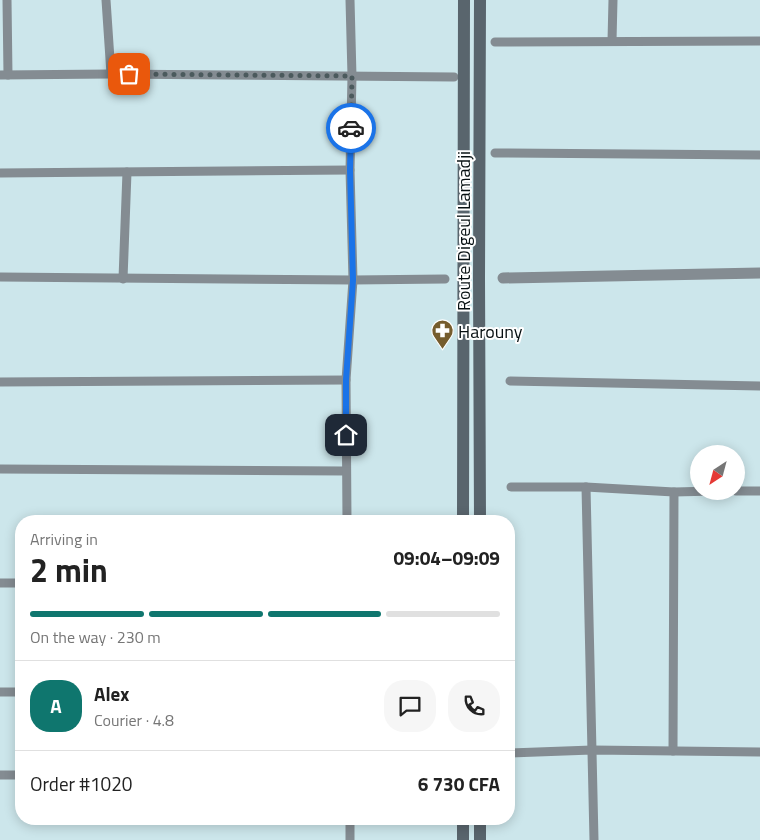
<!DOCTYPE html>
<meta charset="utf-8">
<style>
:root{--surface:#fff;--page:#f6f6f6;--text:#222;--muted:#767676;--line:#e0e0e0;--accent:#0f766e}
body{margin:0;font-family:"Titillium Web",sans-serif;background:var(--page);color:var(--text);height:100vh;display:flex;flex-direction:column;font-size:19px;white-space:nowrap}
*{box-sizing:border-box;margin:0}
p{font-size:16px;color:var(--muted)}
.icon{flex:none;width:28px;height:28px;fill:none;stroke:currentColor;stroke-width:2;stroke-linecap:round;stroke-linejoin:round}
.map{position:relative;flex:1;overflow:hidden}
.details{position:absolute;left:15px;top:515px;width:500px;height:310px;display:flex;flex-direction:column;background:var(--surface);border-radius:20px;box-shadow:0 2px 12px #0003}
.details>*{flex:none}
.needle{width:32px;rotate:216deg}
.fabs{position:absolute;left:690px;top:445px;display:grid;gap:10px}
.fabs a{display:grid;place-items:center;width:55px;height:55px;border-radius:50%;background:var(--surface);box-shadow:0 2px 12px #0003;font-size:25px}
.pin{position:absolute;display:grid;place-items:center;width:42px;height:42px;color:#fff;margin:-21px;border-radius:10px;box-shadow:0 2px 8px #0006}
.courier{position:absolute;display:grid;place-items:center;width:50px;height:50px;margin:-25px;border:4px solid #1a73e8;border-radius:50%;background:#fff;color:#222;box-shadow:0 1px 6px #0007}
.head em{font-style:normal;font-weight:700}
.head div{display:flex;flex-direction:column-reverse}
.head{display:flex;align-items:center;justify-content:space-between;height:85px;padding:0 15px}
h1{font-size:32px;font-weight:700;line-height:38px}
.bar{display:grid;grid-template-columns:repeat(4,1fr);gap:8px 5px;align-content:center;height:60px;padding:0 15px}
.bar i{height:6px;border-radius:4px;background:var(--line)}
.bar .active{background:var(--accent)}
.bar p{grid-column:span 4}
.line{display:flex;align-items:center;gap:12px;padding:0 15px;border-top:1px solid var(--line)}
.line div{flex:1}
.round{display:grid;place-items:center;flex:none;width:52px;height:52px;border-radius:20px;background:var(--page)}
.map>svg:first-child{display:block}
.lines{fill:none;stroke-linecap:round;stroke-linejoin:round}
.minor{stroke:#848c92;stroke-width:9}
.tertiary{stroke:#848c92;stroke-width:11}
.secondary{stroke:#59656d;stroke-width:12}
.done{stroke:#4b5a5d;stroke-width:5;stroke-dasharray:0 9}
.route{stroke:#1a73e8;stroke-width:6}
.labels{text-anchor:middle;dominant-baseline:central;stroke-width:4;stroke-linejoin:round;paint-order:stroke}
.street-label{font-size:18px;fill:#060f11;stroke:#fff}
.poi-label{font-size:18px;fill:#060f11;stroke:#fff;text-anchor:start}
</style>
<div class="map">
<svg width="760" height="840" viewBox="0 0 760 840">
<rect width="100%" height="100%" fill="#cce6eb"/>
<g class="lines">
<g class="minor">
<polyline points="7,0 8,75"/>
<polyline points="106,0 111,74"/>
<polyline points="612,41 613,0"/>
<polyline points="495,42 760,41"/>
<polyline points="0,75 111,74 454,77"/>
<polyline points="495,153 760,155"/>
<polyline points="0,173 350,170"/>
<polyline points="0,277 353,280 445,279"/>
<polyline points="123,279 127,172"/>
<polyline points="510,381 760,386"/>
<polyline points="0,382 346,380"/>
<polyline points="0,469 346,471"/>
<polyline points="511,487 586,487 674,492 715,491"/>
<polyline points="586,487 594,840"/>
<polyline points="736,491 760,491"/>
<polyline points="347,521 346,380 353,280 350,170 352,76 350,0"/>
<polyline points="0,583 21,583"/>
<polyline points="0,692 21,692"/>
<polyline points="673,751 674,492"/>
<polyline points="510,753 592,750 760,752"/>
<polyline points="0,775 21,775"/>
<polyline points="350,819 350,840"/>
</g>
<polyline class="tertiary" points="503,278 760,273"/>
<g class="secondary">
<polyline points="463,521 464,0"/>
<polyline points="480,521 479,278 480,0"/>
<polyline points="480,819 480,840"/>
<polyline points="463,840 463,819"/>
</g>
</g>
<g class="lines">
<polyline class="done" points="129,74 352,76 351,128"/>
<polyline class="route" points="346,435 346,380 353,280 350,170 351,128"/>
</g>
<defs>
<symbol id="pharmacy-pin" viewBox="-11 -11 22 30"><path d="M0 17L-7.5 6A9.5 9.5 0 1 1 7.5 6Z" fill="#755c2d" stroke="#fff"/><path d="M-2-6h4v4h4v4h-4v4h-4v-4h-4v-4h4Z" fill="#fff"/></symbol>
</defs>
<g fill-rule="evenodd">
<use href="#pharmacy-pin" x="430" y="318" width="25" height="34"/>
</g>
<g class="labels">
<g class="street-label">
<text transform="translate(463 231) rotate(-90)">Route Digeul Lamadji</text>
</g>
<g class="poi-label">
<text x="458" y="331">Harouny</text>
</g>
</g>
</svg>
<div class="fabs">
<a><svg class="needle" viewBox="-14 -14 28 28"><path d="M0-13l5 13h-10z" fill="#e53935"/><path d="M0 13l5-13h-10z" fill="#767676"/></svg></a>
</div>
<div class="pin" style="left:129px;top:74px;background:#ea580c"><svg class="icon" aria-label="bag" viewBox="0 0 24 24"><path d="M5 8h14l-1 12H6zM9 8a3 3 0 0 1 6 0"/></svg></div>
<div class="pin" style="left:346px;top:435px;background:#1f2937"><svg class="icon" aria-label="home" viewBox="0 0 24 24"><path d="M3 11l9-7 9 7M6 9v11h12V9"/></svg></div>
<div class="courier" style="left:351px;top:128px"><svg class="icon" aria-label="car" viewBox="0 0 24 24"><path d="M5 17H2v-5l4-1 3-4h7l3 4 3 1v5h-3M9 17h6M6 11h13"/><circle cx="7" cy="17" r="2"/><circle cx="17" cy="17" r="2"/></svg></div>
<section class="details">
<div class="head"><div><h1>2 min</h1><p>Arriving in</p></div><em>09:04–09:09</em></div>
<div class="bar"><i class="active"></i><i class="active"></i><i class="active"></i><i></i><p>On the way · 230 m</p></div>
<div class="line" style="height:90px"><b class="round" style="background:var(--accent);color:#fff">A</b><div><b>Alex</b><p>Courier · 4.8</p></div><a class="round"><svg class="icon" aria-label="chat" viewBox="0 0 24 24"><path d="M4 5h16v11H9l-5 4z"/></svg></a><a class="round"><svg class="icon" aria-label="phone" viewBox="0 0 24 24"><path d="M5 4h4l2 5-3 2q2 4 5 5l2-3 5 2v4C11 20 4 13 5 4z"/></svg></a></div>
<div class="line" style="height:65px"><div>Order #1020</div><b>6 730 CFA</b></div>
</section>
</div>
